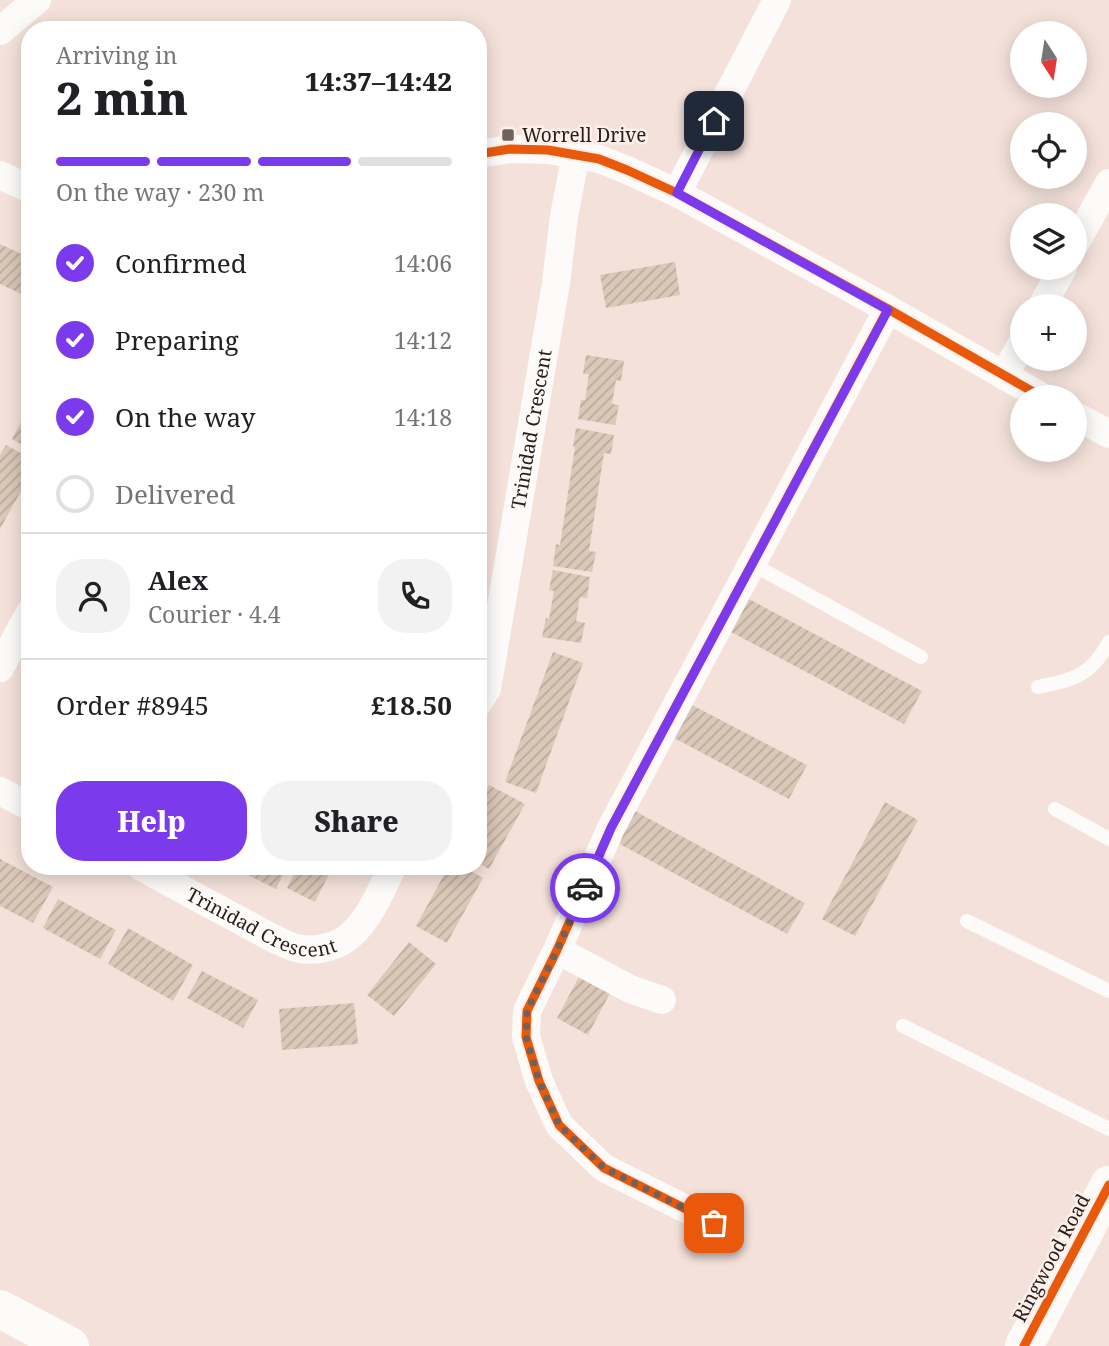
<!DOCTYPE html>
<meta charset="utf-8">
<style>
:root{--surface:#fff;--page:#f2f2f2;--text:#202124;--muted:#757577;--line:#e0e0e0;--accent:#7c3aed}
body{margin:0;font-family:"Noto Serif",serif;background:var(--page);color:var(--text);height:100vh;display:flex;flex-direction:column;font-size:26px;white-space:nowrap}
*{box-sizing:border-box;margin:0}
p{font-size:23px;color:var(--muted)}
.icon{flex:none;width:38px;height:38px;fill:none;stroke:currentColor;stroke-width:2;stroke-linecap:round;stroke-linejoin:round}
.map{position:relative;flex:1;overflow:hidden}
.details{position:absolute;left:21px;top:21px;width:466px;height:854px;display:flex;flex-direction:column;background:var(--surface);border-radius:28px;box-shadow:0 4px 18px #0003}
.details>*{flex:none}
.needle{width:46px;rotate:168deg}
.fabs{position:absolute;left:1010px;top:21px;display:grid;gap:14px}
.fabs a{display:grid;place-items:center;width:77px;height:77px;border-radius:50%;background:var(--surface);box-shadow:0 4px 18px #0003;font-size:35px}
.pin{position:absolute;display:grid;place-items:center;width:60px;height:60px;color:#fff;margin:-30px;border-radius:14px;box-shadow:0 4px 10px #0006}
.courier{position:absolute;display:grid;place-items:center;width:70px;height:70px;margin:-35px;border:5px solid #7c3aed;border-radius:50%;background:#fff;color:#222;box-shadow:0 2px 9px #0007}
.summary em{font-style:normal;font-weight:800}
.summary div{display:flex;flex-direction:column-reverse}
.summary{display:flex;align-items:center;justify-content:space-between;height:119px;padding:0 35px}
h1{font-size:46px;font-weight:800;line-height:52px}
.bar{display:grid;grid-template-columns:repeat(4,1fr);gap:10px 7px;align-content:center;height:84px;padding:0 35px}
.bar i{height:9px;border-radius:5px;background:var(--line)}
.bar .selected{background:var(--accent)}
.bar p{grid-column:span 4}
.line{display:flex;align-items:center;gap:18px;padding:0 35px;border-top:2px solid var(--line)}
.line div{flex:1}
.round{display:grid;place-items:center;flex:none;width:74px;height:74px;border-radius:28px;background:var(--page)}
ol{padding:0 35px;list-style:none}
li{display:flex;align-items:center;gap:21px;height:77px}
li p{margin-inline-start:auto}
li .icon{padding:7px;border-radius:50%;background:var(--accent);color:#fff;stroke-width:4}
li:last-child{color:var(--muted)}
li i{width:38px;height:38px;border:4px solid var(--line);border-radius:50%}
.primary-button{display:flex;gap:14px;margin-top:auto;padding:14px 35px}
.primary-button a{flex:1;height:80px;border-radius:28px;background:var(--accent);color:#fff;font-size:28px;font-weight:800;line-height:80px;text-align:center}
.primary-button a+a{background:var(--page);color:var(--text)}
.map>svg:first-child{display:block}
.building{fill:url(#building-hatch)}
.lines{fill:none;stroke-linecap:round;stroke-linejoin:round}
.lane{stroke:#fdfbf9;stroke-width:14}
.street{stroke:#fdfbf9;stroke-width:28}
.secondary{stroke:#fdfbf9;stroke-width:38}
.cycleway-casing{stroke:#fdefea;stroke-width:13}
.cycleway{stroke:#e8590c;stroke-width:9}
.done{stroke:#6f625c;stroke-width:7;stroke-dasharray:0 12.6}
.route{stroke:#7c3aed;stroke-width:9}
.poi-dot{fill:#6f625c;stroke:#fdefea;stroke-width:2.5}
.labels{text-anchor:middle;dominant-baseline:central;stroke-width:5;stroke-linejoin:round;paint-order:stroke}
.poi-label{font-size:19px;fill:#281d18;stroke:#fdefea;text-anchor:start}
.street-label{font-size:19px;fill:#281d18;stroke:#fdefea}
</style>
<div class="map">
<svg width="1109" height="1346" viewBox="0 0 1109 1346">
<defs>
<pattern id="building-hatch" width="6" height="6" patternUnits="userSpaceOnUse" patternTransform="scale(1.75)"><rect width="6" height="6" fill="#dac8b8"/><path d="M-1 1l2-2M0 6l6-6M5 7l2-2" fill="none" stroke="#bbab9d"/></pattern>
</defs>
<rect width="100%" height="100%" fill="#f4e2da"/>
<g class="building">
<polygon points="0,244 30,258 30,298 0,284"/>
<polygon points="675,262 680,295 606,308 600,275"/>
<polygon points="586,355 624,361 621,381 616,380 612,404 619,405 615,425 578,419 581,400 585,400 589,374 583,374"/>
<polygon points="30,405 30,449 12,439"/>
<polygon points="576,428 614,435 611,454 604,453 589,551 596,552 592,572 553,566 556,544 560,545 575,447 573,447"/>
<polygon points="6,445 30,458 30,475 0,529 0,455"/>
<polygon points="553,570 590,577 587,598 580,597 576,621 585,623 581,643 542,637 546,618 549,619 554,591 549,590"/>
<polygon points="749,599 922,691 904,724 731,632"/>
<polygon points="553,652 583,663 536,793 505,782"/>
<polygon points="692,705 807,765 789,799 674,738"/>
<polygon points="489,785 525,804 489,869 478,863 478,806"/>
<polygon points="885,802 918,820 855,936 822,919"/>
<polygon points="633,810 805,903 787,934 616,842"/>
<polygon points="0,859 53,887 33,923 0,906"/>
<polygon points="249,866 287,866 276,889 246,874"/>
<polygon points="298,866 333,866 315,902 287,888"/>
<polygon points="449,866 462,866 483,878 447,943 416,926"/>
<polygon points="58,899 116,930 100,959 43,928"/>
<polygon points="128,928 193,965 173,1001 108,964"/>
<polygon points="409,942 436,964 394,1016 367,995"/>
<polygon points="202,971 258,1000 243,1028 187,998"/>
<polygon points="579,977 610,993 588,1035 557,1018"/>
<polygon points="354,1003 358,1044 282,1050 279,1009"/>
</g>
<g class="lines">
<g class="lane">
<polyline points="752,564 921,657"/>
<path d="M1038,687C1074,679 1090,677 1109,642"/>
<polyline points="1055,809 1109,839"/>
<polyline points="967,921 1109,991"/>
<polyline points="903,1026 1109,1129"/>
</g>
<g class="street">
<polyline points="0,31 37,0"/>
<polyline points="478,154 510,149 548,150 599,159 627,170 677,193 888,309 1042,397"/>
<polyline points="0,175 30,189"/>
<polyline points="677,193 777,0"/>
<polyline points="1074,246 1109,183"/>
<polyline points="1042,306 1063,268"/>
<polyline points="1004,376 1022,343"/>
<polyline points="1074,415 1109,434"/>
<polyline points="0,668 30,612"/>
<path id="s1" d="M478,703L487,689L556,283L564,216L576,154"/>
<polyline points="0,791 30,807"/>
<path id="s2" d="M140,866C174,885 209,904 243,922C258,930 286,947 301,949C314,951 331,948 343,941C368,925 380,892 393,866"/>
<polyline points="557,950 630,989 662,1000"/>
<polyline points="714,1223 604,1168 559,1125 539,1081 526,1037 527,1011 557,950 611,828 888,309"/>
</g>
<g class="secondary">
<polyline points="0,1309 70,1346"/>
<polyline points="1024,1346 1109,1185"/>
</g>
<defs>
<g id="cycleway">
<polyline points="478,154 510,149 548,150 599,159 627,170 677,193 888,309 1042,397"/>
<polyline points="714,1223 604,1168 559,1125 539,1081 526,1037 527,1011 557,950 611,828 888,309"/>
<polyline points="1024,1346 1109,1185"/>
</g>
</defs>
<use href="#cycleway" class="cycleway-casing"/>
<use href="#cycleway" class="cycleway"/>
</g>
<g class="lines">
<polyline class="done" points="585,888 557,950 527,1011 526,1037 539,1081 559,1125 604,1168 714,1223"/>
<polyline class="route" points="585,888 611,828 888,310 677,193 714,121"/>
</g>
<rect class="poi-dot" x="501" y="128" width="14" height="14" rx="3.5"/>
<g class="labels">
<g class="poi-label">
<text x="522" y="135">Worrell Drive</text>
</g>
<g class="street-label">
<text stroke="none"><textPath href="#s1" startOffset="280">Trinidad Crescent</textPath></text>
<text stroke="none"><textPath href="#s2" startOffset="136">Trinidad Crescent</textPath></text>
<text transform="translate(1051 1258) rotate(-62)">Ringwood Road</text>
</g>
</g>
</svg>
<div class="fabs">
<a><svg class="needle" viewBox="-14 -14 28 28"><path d="M0-13l5 13h-10z" fill="#e53935"/><path d="M0 13l5-13h-10z" fill="#757577"/></svg></a>
<a><svg class="icon" aria-label="locate" viewBox="0 0 24 24"><circle cx="12" cy="12" r="6"/><path d="M12 2v4M12 18v4M2 12h4M18 12h4"/></svg></a>
<a><svg class="icon" aria-label="layers" viewBox="0 0 24 24"><path d="M12 4l9 5-9 5-9-5zM3 14l9 5 9-5"/></svg></a>
<a>+</a>
<a>−</a>
</div>
<div class="pin" style="left:714px;top:1223px;background:#ea580c"><svg class="icon" aria-label="bag" viewBox="0 0 24 24"><path d="M5 8h14l-1 12H6zM9 8a3 3 0 0 1 6 0"/></svg></div>
<div class="pin" style="left:714px;top:121px;background:#1f2937"><svg class="icon" aria-label="home" viewBox="0 0 24 24"><path d="M3 11l9-7 9 7M6 9v11h12V9"/></svg></div>
<div class="courier" style="left:585px;top:888px"><svg class="icon" aria-label="car" viewBox="0 0 24 24"><path d="M5 17H2v-5l4-1 3-4h7l3 4 3 1v5h-3M9 17h6M6 11h13"/><circle cx="7" cy="17" r="2"/><circle cx="17" cy="17" r="2"/></svg></div>
<section class="details">
<div class="summary"><div><h1>2 min</h1><p>Arriving in</p></div><em>14:37–14:42</em></div>
<div class="bar"><i class="selected"></i><i class="selected"></i><i class="selected"></i><i></i><p>On the way · 230 m</p></div>
<ol>
<li><svg class="icon" aria-label="check" viewBox="0 0 24 24"><path d="M5 12l5 5 9-10"/></svg>Confirmed<p>14:06</p></li>
<li><svg class="icon" aria-label="check" viewBox="0 0 24 24"><path d="M5 12l5 5 9-10"/></svg>Preparing<p>14:12</p></li>
<li><svg class="icon" aria-label="check" viewBox="0 0 24 24"><path d="M5 12l5 5 9-10"/></svg>On the way<p>14:18</p></li>
<li><i></i>Delivered</li>
</ol>
<div class="line" style="height:126px"><a class="round"><svg class="icon" aria-label="person" viewBox="0 0 24 24"><circle cx="12" cy="8" r="4"/><path d="M4 21q1-7 8-7t8 7"/></svg></a><div><b>Alex</b><p>Courier · 4.4</p></div><a class="round"><svg class="icon" aria-label="phone" viewBox="0 0 24 24"><path d="M5 4h4l2 5-3 2q2 4 5 5l2-3 5 2v4C11 20 4 13 5 4z"/></svg></a></div>
<div class="line" style="height:91px"><div>Order #8945</div><b>£18.50</b></div>
<div class="primary-button"><a>Help</a><a>Share</a></div>
</section>
</div>
